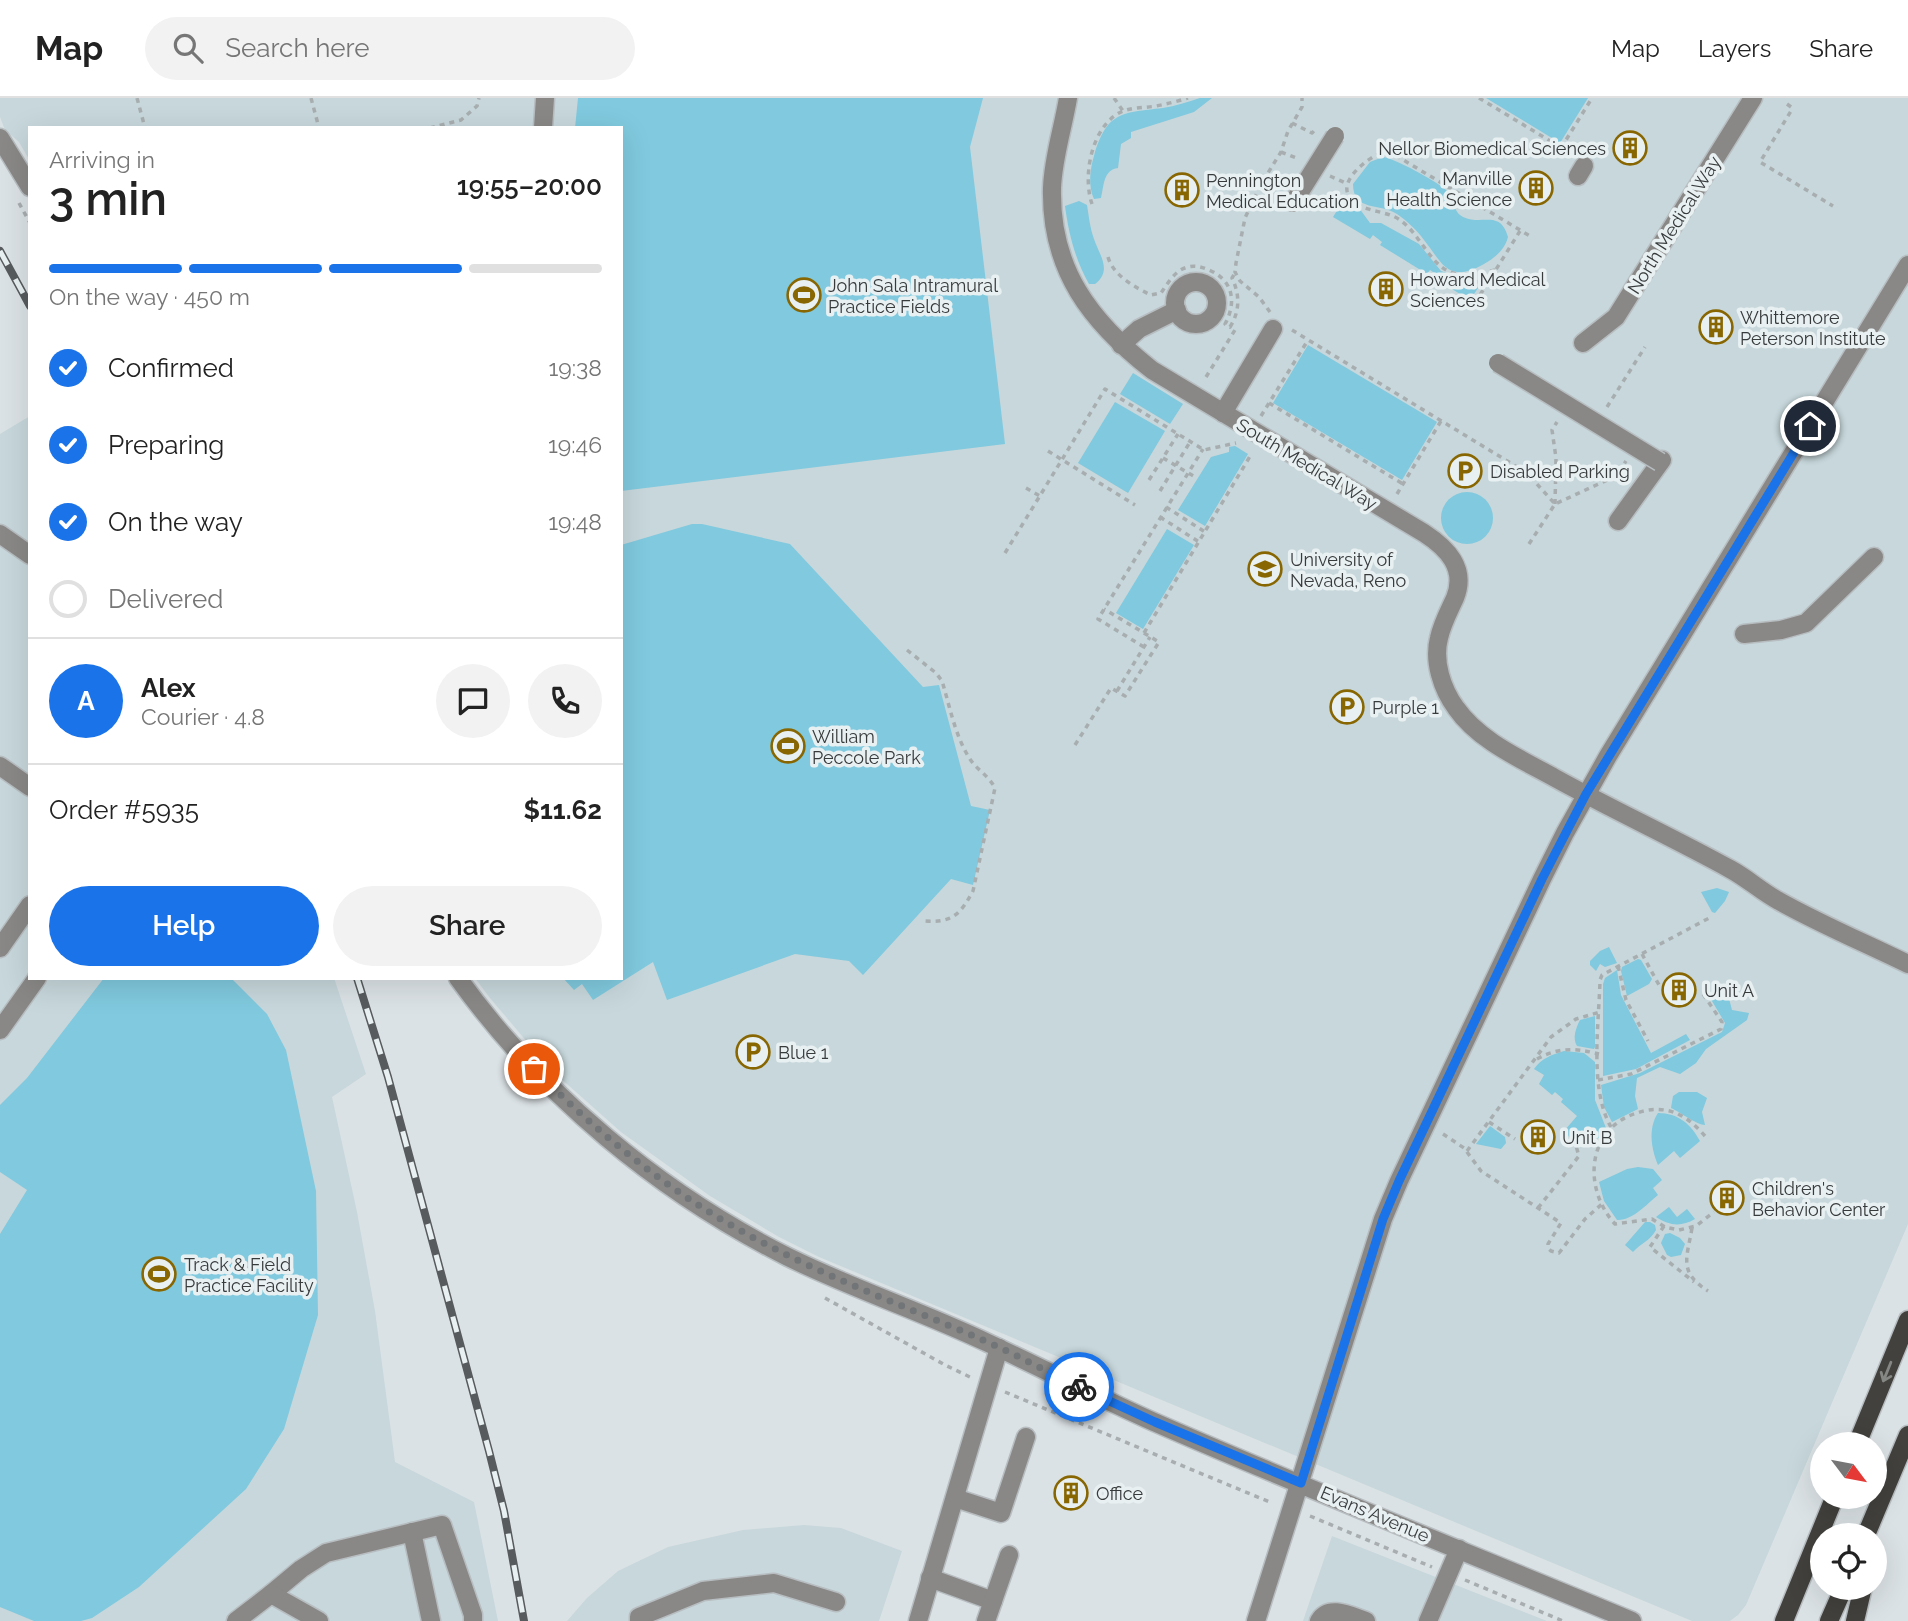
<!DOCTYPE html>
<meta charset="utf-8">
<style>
:root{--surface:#fff;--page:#f2f2f2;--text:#222;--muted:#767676;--line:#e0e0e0;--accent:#1a73e8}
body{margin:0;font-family:Raleway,sans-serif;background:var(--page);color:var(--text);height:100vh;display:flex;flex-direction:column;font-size:26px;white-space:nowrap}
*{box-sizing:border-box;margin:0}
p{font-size:23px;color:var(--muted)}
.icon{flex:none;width:38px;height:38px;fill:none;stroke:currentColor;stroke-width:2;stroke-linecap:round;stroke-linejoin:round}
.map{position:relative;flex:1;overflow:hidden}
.panel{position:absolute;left:28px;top:28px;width:595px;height:854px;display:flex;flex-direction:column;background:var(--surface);border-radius:0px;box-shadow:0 7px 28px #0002}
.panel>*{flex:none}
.needle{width:46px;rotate:122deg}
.controls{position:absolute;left:1810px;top:1334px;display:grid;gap:14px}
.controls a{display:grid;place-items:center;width:77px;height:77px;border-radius:50%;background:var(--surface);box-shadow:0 7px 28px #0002;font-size:35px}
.pin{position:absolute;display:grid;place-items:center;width:60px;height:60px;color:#fff;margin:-30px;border:4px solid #fff;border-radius:50%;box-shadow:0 2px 7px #0007}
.courier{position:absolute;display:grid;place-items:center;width:70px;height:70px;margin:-35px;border:5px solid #1a73e8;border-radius:50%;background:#fff;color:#222;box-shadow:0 2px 9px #0007}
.headline em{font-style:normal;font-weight:600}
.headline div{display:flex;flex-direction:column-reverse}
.headline{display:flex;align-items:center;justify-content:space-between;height:119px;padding:0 21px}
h1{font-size:46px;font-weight:600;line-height:52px}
.bar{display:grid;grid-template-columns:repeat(4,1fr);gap:10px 7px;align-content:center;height:84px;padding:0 21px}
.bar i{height:9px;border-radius:5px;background:var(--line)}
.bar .on{background:var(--accent)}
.bar p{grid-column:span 4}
.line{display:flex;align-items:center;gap:18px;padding:0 21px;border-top:2px solid var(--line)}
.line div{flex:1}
.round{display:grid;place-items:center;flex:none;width:74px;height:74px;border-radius:37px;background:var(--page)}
ol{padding:0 21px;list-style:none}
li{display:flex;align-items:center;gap:21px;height:77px}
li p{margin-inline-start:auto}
li .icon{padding:7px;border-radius:50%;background:var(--accent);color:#fff;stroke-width:4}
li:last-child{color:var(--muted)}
li i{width:38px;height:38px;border:4px solid var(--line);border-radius:50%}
.button{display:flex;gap:14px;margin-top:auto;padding:14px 21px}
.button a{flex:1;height:80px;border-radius:42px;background:var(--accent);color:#fff;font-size:28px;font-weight:600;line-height:80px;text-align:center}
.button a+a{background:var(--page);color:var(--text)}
header{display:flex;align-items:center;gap:42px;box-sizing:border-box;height:98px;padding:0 35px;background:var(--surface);border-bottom:2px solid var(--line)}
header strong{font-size:33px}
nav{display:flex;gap:38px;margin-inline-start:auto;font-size:24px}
.search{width:490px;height:63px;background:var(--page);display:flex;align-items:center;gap:18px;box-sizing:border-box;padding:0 24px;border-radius:38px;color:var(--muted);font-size:26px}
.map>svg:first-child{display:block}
.built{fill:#c7d7db}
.green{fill:#80c9de}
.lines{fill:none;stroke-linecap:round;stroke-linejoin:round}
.minor-casing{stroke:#b7bdc0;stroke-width:21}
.major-casing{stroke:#b7bdc0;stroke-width:21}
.path{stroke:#a8aeb0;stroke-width:3.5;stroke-dasharray:5 5;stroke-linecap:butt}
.minor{stroke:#898886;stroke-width:18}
.major{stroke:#43413d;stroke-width:18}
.rail-casing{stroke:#575b5d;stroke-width:8}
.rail{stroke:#e8f0f2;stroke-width:5;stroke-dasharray:16;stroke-linecap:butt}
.minor-bridge-casing{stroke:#b7bdc0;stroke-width:21;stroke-linecap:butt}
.minor-bridge{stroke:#898886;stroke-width:18}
.oneway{stroke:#858785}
.done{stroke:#717577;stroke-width:7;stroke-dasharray:0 12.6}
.route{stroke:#1a73e8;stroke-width:9}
.labels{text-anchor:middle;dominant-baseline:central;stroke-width:7;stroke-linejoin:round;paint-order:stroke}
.poi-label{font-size:18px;fill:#383b3c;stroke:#e8f0f2;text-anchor:start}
.street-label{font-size:18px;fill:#383b3c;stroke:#e8f0f2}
</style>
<header>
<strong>Map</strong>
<div class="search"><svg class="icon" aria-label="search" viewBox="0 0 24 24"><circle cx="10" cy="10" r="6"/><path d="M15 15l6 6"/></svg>Search here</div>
<nav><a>Map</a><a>Layers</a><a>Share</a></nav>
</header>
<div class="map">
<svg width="1908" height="1523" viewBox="0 0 1908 1523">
<rect width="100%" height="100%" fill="#dbe2e5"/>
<g class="built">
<polygon points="0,0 1908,0 1908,1126 1746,1507 1738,1517 1730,1523 1692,1523 819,1159 779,1139 710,1098 621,1034 549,970 490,900 475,880 621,880 621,30 30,30 30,63 19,44 5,32 0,19"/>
<polygon points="30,318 30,880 334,880 366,976 332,999 357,1114 375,1213 395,1364 474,1404 498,1523 0,1523 0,336"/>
<polygon points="804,1427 841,1430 902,1453 879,1523 567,1523 587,1500 618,1473 668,1449 743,1432"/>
<polygon points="1332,1438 1547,1523 1303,1523"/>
</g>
<g class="green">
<polygon points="578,0 983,0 970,49 1005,346 621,393 621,30 575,30"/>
<path d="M1200,0H1212L1194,14L1131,34V40L1121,46L1118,70C1103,72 1104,88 1101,100L1094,101C1088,88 1090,71 1094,58C1107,13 1122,15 1163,10C1175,8 1188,4 1200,0Z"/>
<polygon points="1486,0 1588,0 1560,45"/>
<path d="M1383,59C1396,61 1436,83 1446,92C1454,99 1452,113 1463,119C1482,128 1500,111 1508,139C1505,151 1495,160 1484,166C1448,186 1443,166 1424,142C1417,132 1407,123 1397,116C1381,105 1353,114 1353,86L1370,64Z"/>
<polygon points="1345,100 1359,110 1370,125 1381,125 1419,146 1441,173 1458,180 1479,182 1480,187 1470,202 1437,182 1439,178 1430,172 1427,176 1380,147 1382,144 1373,137 1370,141 1333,119"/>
<path d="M1079,103L1087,107C1089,119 1090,130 1094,141C1099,157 1113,172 1095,186H1089C1075,161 1069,137 1065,108Z"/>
<polygon points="1308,247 1437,324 1402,382 1273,305"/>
<polygon points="1133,275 1183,306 1170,326 1120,296"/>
<polygon points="1115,304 1165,333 1128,395 1078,365"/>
<polygon points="1235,348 1248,356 1205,428 1178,412 1211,359 1229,354 1229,349"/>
<circle cx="1467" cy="420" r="26"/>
<polygon points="692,426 702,426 790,446 923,589 939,587 971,708 990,712 973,787 951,781 863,877 849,863 795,856 667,902 653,864 593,902 582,886 574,892 563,880 621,880 621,447"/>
<polygon points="1167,431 1194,447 1143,531 1116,515"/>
<polygon points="1717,790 1729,794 1725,803 1715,815 1712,814 1701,794"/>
<polygon points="1609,849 1617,865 1605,869 1600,866 1596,873 1590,867 1590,863 1600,853"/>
<polygon points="1638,861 1641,862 1652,881 1649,886 1627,898 1621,873 1622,869"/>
<polygon points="1617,872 1621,897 1651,955 1686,936 1690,942 1636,971 1603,978 1603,886 1605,880"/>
<polygon points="104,880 231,880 267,916 286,952 316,1093 318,1217 284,1331 246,1391 139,1489 92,1520 81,1523 34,1523 0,1509 0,1136 27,1092 0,1074 0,1007 27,980"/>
<polygon points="1726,889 1732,912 1749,915 1747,922 1706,951 1696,965 1680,976 1660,969 1637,980 1635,998 1638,1011 1612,1024 1604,1009 1601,987 1640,975 1722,934 1725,925 1709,898"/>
<path d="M1595,918V949L1594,951L1577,948C1572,940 1576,930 1580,922Z"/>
<path d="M1564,953L1584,955L1595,964V1002L1606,1030L1599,1040L1575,1042L1569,1039L1565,1032L1577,1018L1561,1004L1563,1001L1555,994L1552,997L1539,986L1544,977L1534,971C1542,960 1551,957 1564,953Z"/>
<path d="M1679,994H1697L1707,1000L1702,1014L1705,1027C1697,1027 1680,1014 1671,1010L1673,998Z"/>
<path d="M1658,1015C1678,1015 1691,1026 1700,1043L1680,1060L1674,1053L1658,1067C1651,1050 1648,1030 1658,1015Z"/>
<polygon points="1490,1028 1505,1039 1506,1045 1501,1051 1476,1046"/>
<path d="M1638,1069L1653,1071L1662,1082L1653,1090L1658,1097C1647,1106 1632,1123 1617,1122L1604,1103L1599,1084L1627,1071Z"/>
<path d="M1669,1109L1677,1119L1687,1111L1695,1121C1681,1129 1670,1128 1656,1119Z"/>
<path d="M1645,1124H1650L1655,1127L1656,1132C1650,1143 1641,1145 1633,1154L1625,1147Z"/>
<polygon points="1670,1135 1680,1140 1685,1146 1681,1157 1671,1159 1667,1157 1661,1145 1665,1136"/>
</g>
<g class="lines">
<defs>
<g id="minor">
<path d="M1068,0C1063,30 1053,60 1052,90C1050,172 1091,224 1152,272L1424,435C1447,450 1467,470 1455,500C1449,513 1442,526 1439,540C1433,563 1442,591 1456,610C1479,643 1521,661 1555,680C1613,712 1672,739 1730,771C1747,780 1762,794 1779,803C1820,826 1865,845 1908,866"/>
<polyline points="543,30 545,0"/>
<polyline points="0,40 30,89"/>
<polyline points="1578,78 1584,68"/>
<circle cx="1196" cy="205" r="21"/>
<polyline points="1583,245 1616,219 1753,0"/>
<polyline points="1121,247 1139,231 1177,212"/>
<polyline points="1223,315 1273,231"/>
<polyline points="1618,423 1662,362"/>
<polyline points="0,436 30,457"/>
<polyline points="1744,536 1781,532 1806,525 1874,459"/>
<polyline points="0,668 30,689"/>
<polyline points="0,850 30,807"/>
<path d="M458,880C543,998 659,1094 788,1159C853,1191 923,1214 988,1245C1044,1271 1098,1299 1154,1324C1312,1393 1473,1457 1632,1523"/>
<polyline points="0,932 37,880"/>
<polyline points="955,1400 1001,1415 1026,1339"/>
<polyline points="412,1434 431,1523"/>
<polyline points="930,1480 993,1503"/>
<polyline points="271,1496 301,1471 326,1455 442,1427 473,1517 473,1523"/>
<polyline points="236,1523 271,1496 319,1523"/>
<polyline points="639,1523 639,1519 703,1493 774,1485 836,1504"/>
<polyline points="918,1523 999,1250"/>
<polyline points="986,1523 1009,1457"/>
<polyline points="1256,1523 1383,1121 1399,1083 1542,781 1565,735 1608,658 1908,167"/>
<path d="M1319,1523C1329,1506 1351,1518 1366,1523"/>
<polyline points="1428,1523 1459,1451"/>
</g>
<g id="major">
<polyline points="1857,1346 1908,1222"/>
<polyline points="1866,1437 1908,1337"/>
<polyline points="1784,1523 1835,1398"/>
<polyline points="1829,1523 1844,1489"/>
<polyline points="1855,1523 1863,1489"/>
</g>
</defs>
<use href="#minor" class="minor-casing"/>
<use href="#major" class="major-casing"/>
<g class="path">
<polyline points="137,0 145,30"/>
<polyline points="311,0 319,30"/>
<polyline points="1114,0 1123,13"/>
<polyline points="1479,0 1570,55"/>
<polyline points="1787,6 1791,9 1791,13 1760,64 1833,108"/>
<polyline points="1292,25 1312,35 1315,32"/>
<polyline points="430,30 461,22 477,8 479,0"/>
<polyline points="1561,50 1592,0"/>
<polyline points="1281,54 1299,61"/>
<polyline points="1330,78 1348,86"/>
<polyline points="19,105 30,125"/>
<path d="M1092,106C1082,77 1092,26 1123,13C1134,9 1145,10 1156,8C1167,6 1178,3 1188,0"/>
<path d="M1108,159C1113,177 1134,189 1151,197L1161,195C1168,185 1175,172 1188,169C1195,167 1202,169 1209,172C1233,182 1237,204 1225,226L1230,229C1240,213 1240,197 1232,180L1235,175"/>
<path d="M1495,172C1480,176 1463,180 1448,173C1429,164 1419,135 1400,122C1385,111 1357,115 1348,96C1341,81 1367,61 1379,56C1385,54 1389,56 1395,57L1530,138"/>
<polyline points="1475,205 1520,133"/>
<polyline points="1270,214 1259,199 1240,183 1235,174 1236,165 1245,120 1261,86 1281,54 1288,33 1302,9 1302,0"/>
<polyline points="1292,232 1527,375 1555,406"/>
<polyline points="1206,279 1235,232 1230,229"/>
<polyline points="1269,305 1403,386"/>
<polyline points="1607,309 1645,249"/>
<polyline points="1261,318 1308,242"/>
<polyline points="1048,353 1135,407"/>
<polyline points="1163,360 1195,379"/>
<polyline points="1149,382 1178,336"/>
<polyline points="1026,390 1040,398"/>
<polyline points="1160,393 1190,344"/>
<polyline points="1397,396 1441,323"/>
<polyline points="1555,406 1556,360 1552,332 1557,324"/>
<polyline points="1166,409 1205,434"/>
<polyline points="1160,419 1199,444"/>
<polyline points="1529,446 1555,406 1616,378 1626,363"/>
<polyline points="1005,455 1105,291 1204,352 1236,345"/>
<polyline points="1144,535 1252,355"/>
<polyline points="1144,549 1098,521 1203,351"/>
<path d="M907,552L936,575L942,583C950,609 955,638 970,661C977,672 989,678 995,690L973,793C960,817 952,825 924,823"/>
<polyline points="1117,593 1150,539"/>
<polyline points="1075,647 1111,590 1125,598 1159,544 1104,511"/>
<polyline points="1642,856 1659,887"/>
<polyline points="1618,868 1626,902 1648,943"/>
<path d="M1537,961C1559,949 1575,950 1599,956"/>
<polyline points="1598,982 1631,976 1721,931 1722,924 1703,896"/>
<polyline points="1489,1024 1515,1041"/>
<path d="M1611,1029C1589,991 1599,926 1600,882L1602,877L1711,819"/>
<polyline points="1443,1036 1464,1050 1481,1073 1561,1125 1548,1146 1548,1150 1551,1153 1559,1155 1585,1121 1602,1106"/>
<path d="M1705,1038C1698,1030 1690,1022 1680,1017C1667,1010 1651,1010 1637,1015C1587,1030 1582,1090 1615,1126L1652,1121L1665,1129L1679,1132L1696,1128L1714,1114"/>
<polyline points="1573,1046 1601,1044"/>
<polyline points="1467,1053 1551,939 1576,921 1600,914"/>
<polyline points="1538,1110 1579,1058 1576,1048 1559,1034"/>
<polyline points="1664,1128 1650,1149 1694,1184"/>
<path d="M1692,1130C1687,1160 1678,1174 1708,1193"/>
<polyline points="825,1200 945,1267 972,1280"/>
<polyline points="1005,1294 1272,1405"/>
<polyline points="1310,1418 1432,1469"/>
<polyline points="1465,1482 1563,1523"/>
</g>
<use href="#minor" class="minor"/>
<use href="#major" class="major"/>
<defs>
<g id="rail">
<polyline points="0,153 30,208"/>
<polyline points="357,880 388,979 489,1353 504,1413 524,1523"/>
</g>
</defs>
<use href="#rail" class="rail-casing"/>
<use href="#rail" class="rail"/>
<defs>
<g id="minor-bridge">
<polyline points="1293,105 1335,38"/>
<polyline points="1498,265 1660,364"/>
</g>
</defs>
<use href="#minor-bridge" class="minor-bridge-casing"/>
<use href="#minor-bridge" class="minor-bridge"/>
</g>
<defs><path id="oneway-shaft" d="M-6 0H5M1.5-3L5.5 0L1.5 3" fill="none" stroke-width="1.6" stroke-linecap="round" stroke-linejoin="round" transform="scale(1.75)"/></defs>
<use class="oneway" href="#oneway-shaft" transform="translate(1887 1274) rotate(112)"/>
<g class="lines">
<path class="done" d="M534,971C590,1027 651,1079 719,1120C800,1169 887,1201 974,1238C1009,1253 1044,1272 1079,1289"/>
<polyline class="route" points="1079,1289 1155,1324 1301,1385 1383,1121 1399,1083 1542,781 1586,696 1810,328"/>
</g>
<defs>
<symbol id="building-ring" viewBox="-11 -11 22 22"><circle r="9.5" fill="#e8f0f2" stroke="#886703" stroke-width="1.5"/><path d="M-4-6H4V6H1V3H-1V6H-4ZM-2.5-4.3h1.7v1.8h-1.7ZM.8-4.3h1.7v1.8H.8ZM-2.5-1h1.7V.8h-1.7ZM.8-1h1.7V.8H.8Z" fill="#886703"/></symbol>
<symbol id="stadium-ring" viewBox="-11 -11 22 22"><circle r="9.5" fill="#e8f0f2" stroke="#886703" stroke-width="1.5"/><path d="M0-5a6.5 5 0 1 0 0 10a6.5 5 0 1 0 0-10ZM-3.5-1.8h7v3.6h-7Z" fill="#886703"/></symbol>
<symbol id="parking-ring" viewBox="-11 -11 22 22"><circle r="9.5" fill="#e8f0f2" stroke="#886703" stroke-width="1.5"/><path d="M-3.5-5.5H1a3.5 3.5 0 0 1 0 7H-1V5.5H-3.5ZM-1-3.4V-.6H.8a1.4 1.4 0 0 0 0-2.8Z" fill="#886703"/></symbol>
<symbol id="university-ring" viewBox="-11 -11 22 22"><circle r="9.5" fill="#e8f0f2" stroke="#886703" stroke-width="1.5"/><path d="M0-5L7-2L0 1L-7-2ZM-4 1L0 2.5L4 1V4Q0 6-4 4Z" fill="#886703"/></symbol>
</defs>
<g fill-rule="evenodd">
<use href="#building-ring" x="1611" y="31" width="38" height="38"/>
<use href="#building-ring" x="1517" y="71" width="38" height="38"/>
<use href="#building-ring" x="1163" y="73" width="38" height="38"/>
<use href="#building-ring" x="1367" y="172" width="38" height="38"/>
<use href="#stadium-ring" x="785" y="178" width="38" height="38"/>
<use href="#building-ring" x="1697" y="210" width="38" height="38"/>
<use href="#parking-ring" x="1446" y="354" width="38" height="38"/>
<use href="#university-ring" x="1246" y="452" width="38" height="38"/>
<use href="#parking-ring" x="1328" y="590" width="38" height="38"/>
<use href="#stadium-ring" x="769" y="629" width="38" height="38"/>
<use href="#building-ring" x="1660" y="873" width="38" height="38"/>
<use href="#parking-ring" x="734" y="935" width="38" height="38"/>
<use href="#building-ring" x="1519" y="1020" width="38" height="38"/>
<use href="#building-ring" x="1708" y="1081" width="38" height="38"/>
<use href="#stadium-ring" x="140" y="1157" width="38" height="38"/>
<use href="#building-ring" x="1052" y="1376" width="38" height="38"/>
</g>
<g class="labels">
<g class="poi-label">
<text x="1606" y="50" text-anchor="end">Nellor Biomedical Sciences</text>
<text x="1512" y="80" text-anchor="end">Manville<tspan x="1512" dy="21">Health Science</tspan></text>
<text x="1206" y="82">Pennington<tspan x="1206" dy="21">Medical Education</tspan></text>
<text x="1410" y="181">Howard Medical<tspan x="1410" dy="21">Sciences</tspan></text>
<text x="828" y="187">John Sala Intramural<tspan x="828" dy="21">Practice Fields</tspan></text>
<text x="1740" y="219">Whittemore<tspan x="1740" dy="21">Peterson Institute</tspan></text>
<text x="1490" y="373">Disabled Parking</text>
<text x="1290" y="461">University of<tspan x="1290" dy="21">Nevada, Reno</tspan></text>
<text x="1372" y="609">Purple 1</text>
<text x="812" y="638">William<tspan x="812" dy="21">Peccole Park</tspan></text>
<text x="1704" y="892">Unit A</text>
<text x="778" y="954">Blue 1</text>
<text x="1562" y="1039">Unit B</text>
<text x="1752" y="1090">Children's<tspan x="1752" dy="21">Behavior Center</tspan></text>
<text x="184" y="1166">Track &amp; Field<tspan x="184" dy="21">Practice Facility</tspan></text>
<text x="1096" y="1395">Office</text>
</g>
<g class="street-label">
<text transform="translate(1674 127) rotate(-58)">North Medical Way</text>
<text transform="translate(1307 366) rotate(31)">South Medical Way</text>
<text transform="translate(1375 1416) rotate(23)">Evans Avenue</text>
</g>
</g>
</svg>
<div class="controls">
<a><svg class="needle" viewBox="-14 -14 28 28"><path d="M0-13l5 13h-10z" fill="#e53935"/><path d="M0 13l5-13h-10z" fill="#767676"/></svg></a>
<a><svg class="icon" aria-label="locate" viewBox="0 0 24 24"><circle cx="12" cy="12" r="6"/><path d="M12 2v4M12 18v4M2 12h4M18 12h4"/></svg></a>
</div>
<div class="pin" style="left:534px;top:971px;background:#ea580c"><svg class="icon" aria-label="bag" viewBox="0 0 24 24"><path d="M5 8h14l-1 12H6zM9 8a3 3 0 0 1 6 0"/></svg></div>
<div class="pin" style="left:1810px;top:328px;background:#1f2937"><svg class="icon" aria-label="home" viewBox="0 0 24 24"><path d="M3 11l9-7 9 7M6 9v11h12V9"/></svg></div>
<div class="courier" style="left:1079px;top:1289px"><svg class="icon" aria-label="bike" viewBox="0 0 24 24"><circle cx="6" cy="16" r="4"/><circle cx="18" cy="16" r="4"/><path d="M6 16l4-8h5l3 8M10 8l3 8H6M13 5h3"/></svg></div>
<section class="panel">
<div class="headline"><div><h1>3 min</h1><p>Arriving in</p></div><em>19:55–20:00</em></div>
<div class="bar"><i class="on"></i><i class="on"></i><i class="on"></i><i></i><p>On the way · 450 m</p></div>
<ol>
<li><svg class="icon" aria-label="check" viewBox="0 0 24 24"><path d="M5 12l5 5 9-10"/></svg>Confirmed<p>19:38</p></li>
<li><svg class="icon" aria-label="check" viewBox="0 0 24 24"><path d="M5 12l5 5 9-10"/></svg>Preparing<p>19:46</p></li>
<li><svg class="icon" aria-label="check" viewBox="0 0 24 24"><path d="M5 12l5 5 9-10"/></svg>On the way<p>19:48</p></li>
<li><i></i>Delivered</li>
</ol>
<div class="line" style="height:126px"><b class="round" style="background:var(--accent);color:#fff">A</b><div><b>Alex</b><p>Courier · 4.8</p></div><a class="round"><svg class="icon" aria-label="chat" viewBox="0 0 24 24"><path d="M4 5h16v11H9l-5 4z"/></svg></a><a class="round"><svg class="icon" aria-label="phone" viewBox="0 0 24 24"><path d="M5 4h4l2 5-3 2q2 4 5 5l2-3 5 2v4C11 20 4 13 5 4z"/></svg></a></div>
<div class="line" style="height:91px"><div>Order #5935</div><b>$11.62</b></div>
<div class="button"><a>Help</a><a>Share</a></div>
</section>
</div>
